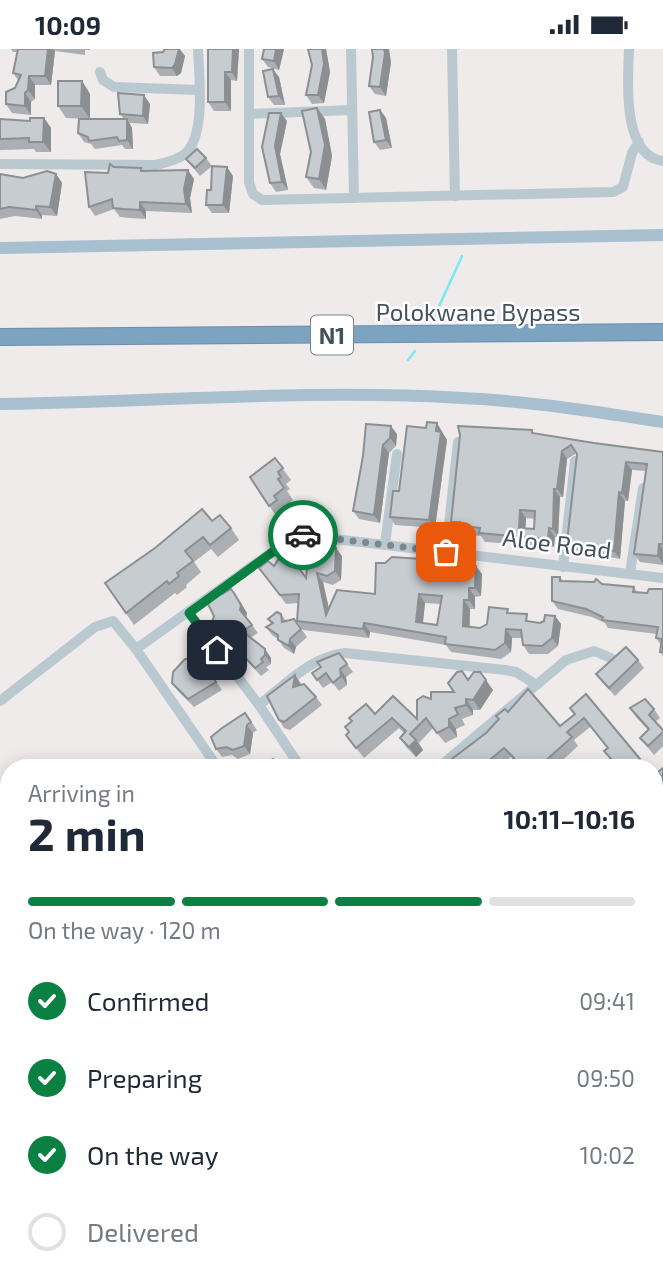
<!DOCTYPE html>
<meta charset="utf-8">
<style>
:root{--surface:#fff;--page:#f2f2f3;--text:#1f2937;--muted:#747a83;--line:#e0e1e3;--accent:#0b8043}
body{margin:0;font-family:"Exo 2",sans-serif;background:var(--page);color:var(--text);height:100vh;display:flex;flex-direction:column;font-size:26px;white-space:nowrap}
*{box-sizing:border-box;margin:0}
p{font-size:23px;color:var(--muted)}
.icon{flex:none;width:38px;height:38px;fill:none;stroke:currentColor;stroke-width:2;stroke-linecap:round;stroke-linejoin:round}
.map{position:relative;flex:1;overflow:hidden}
.sheet{position:absolute;left:0px;top:710px;width:663px;height:527px;display:flex;flex-direction:column;background:var(--surface);border-radius:28px 28px 0 0;box-shadow:0 4px 18px #0003}
.sheet>*{flex:none}
.pin{position:absolute;display:grid;place-items:center;width:60px;height:60px;color:#fff;margin:-30px;border-radius:14px;box-shadow:0 4px 10px #0006}
.courier{position:absolute;display:grid;place-items:center;width:70px;height:70px;margin:-35px;border:5px solid #0b8043;border-radius:50%;background:#fff;color:#222;box-shadow:0 2px 9px #0007}
.overview em{font-style:normal;font-weight:700}
.overview div{display:flex;flex-direction:column-reverse}
.overview{display:flex;align-items:center;justify-content:space-between;height:119px;padding:0 28px}
h1{font-size:46px;font-weight:700;line-height:52px}
.bar{display:grid;grid-template-columns:repeat(4,1fr);gap:10px 7px;align-content:center;height:84px;padding:0 28px}
.bar i{height:9px;border-radius:5px;background:var(--line)}
.bar .on{background:var(--accent)}
.bar p{grid-column:span 4}
ol{padding:0 28px;list-style:none}
li{display:flex;align-items:center;gap:21px;height:77px}
li p{margin-inline-start:auto}
li .icon{padding:7px;border-radius:50%;background:var(--accent);color:#fff;stroke-width:4}
li:last-child{color:var(--muted)}
li i{width:38px;height:38px;border:4px solid var(--line);border-radius:50%}
.status{display:flex;justify-content:space-between;align-items:center;height:49px;padding:0 35px;background:var(--surface);direction:ltr}
.status svg{height:19px;fill:currentColor}
.map>svg:first-child{display:block}
.lines{fill:none;stroke-linecap:round;stroke-linejoin:round}
.stream{stroke:#7ae7f6;stroke-width:2.5}
.highway-casing{stroke:#688fad;stroke-width:18}
.minor{stroke:#bac8d0;stroke-width:10}
.major{stroke:#a7bfcf;stroke-width:12}
.highway{stroke:#7ca4c1;stroke-width:16}
.wall{fill:#abafb4;fill-rule:evenodd}
.shaded-wall{fill:#8b8f92}
.building{fill:#c7ccd1;stroke:#8b8f92;stroke-width:2;fill-rule:evenodd}
.done{stroke:#7f878d;stroke-width:7;stroke-dasharray:0 12.6}
.route{stroke:#0b8043;stroke-width:9}
.labels{text-anchor:middle;dominant-baseline:central;stroke-width:5;stroke-linejoin:round;paint-order:stroke}
.shield{fill:#fff;stroke:#7b858c;stroke-width:2}
.shield-label{font-size:23px;font-weight:bold;fill:#42515b}
.street-label{font-size:24px;fill:#42515b;stroke:#fff}
</style>
<div class="status"><b>10:09</b><svg viewBox="0 0 49 12"><path d="M0 12V9h3v3zM5 12V6h3v6zM10 12V3h3v9zM15 12V0h3v12zM26 1h20v11H26zM47 4h2v5h-2z"/></svg></div>
<div class="map">
<svg width="663" height="1236" viewBox="0 0 663 1236">
<rect width="100%" height="100%" fill="#efebeb"/>
<g class="lines">
<g class="stream">
<polyline points="435,266 462,207"/>
<polyline points="408,311 415,302"/>
</g>
<defs>
<polyline id="highway" points="0,288 663,283"/>
</defs>
<use href="#highway" class="highway-casing"/>
<g class="minor">
<polyline points="249,0 249,133 253,145 262,151 613,143 623,138 632,104 639,93"/>
<polyline points="351,0 354,149"/>
<polyline points="452,0 455,147"/>
<path d="M629,0C628,29 621,107 663,112"/>
<polyline points="100,23 103,31 114,38 199,41"/>
<polyline points="249,65 352,61"/>
<path d="M0,115L155,116C165,114 178,111 186,104C206,84 199,27 198,0"/>
<polyline points="385,495 397,405"/>
<polyline points="446,503 458,393"/>
<polyline points="563,518 575,412"/>
<polyline points="630,524 643,439"/>
<polyline points="189,564 259,656 301,719"/>
<polyline points="136,600 289,491 301,486 663,529"/>
<polyline points="0,652 95,578 113,572 136,600 218,719"/>
<path d="M259,656C285,636 312,607 345,604L505,621L516,623L535,635"/>
<polyline points="438,719 566,611 594,602 611,609"/>
<polyline points="654,819 663,811"/>
<polyline points="654,982 663,980"/>
<polyline points="654,1097 663,1097"/>
<polyline points="654,1214 663,1217"/>
<polyline points="564,1228 569,1236"/>
</g>
<g class="major">
<polyline points="0,199 663,186"/>
<path d="M0,355C153,353 310,340 462,349C530,352 596,363 663,373"/>
</g>
<use href="#highway" class="highway"/>
</g>
<g class="wall">
<polygon points="11,0 90,0 90,1 85,1 85,6 55,2 51,36 35,36 35,50 31,53 31,66 12,64 6,55 15,39 18,31 13,24 17,3 13,3"/>
<polygon points="165,0 180,0 185,7 181,24 177,27 160,27 154,18"/>
<polygon points="239,0 237,32 231,31 231,62 214,62 208,53"/>
<polygon points="284,0 279,21 268,18 262,10"/>
<polygon points="308,0 326,0 330,23 324,54 312,55 306,46 312,16"/>
<polygon points="391,13 386,47 375,45 369,37"/>
<polygon points="279,28 285,56 274,56 268,48"/>
<polygon points="82,32 90,45 90,70 66,69 58,57"/>
<polygon points="150,55 148,75 129,74 132,79 133,100 125,100 122,96 95,100 91,95 84,93 78,84 124,70 120,65"/>
<polygon points="317,59 325,70 332,107 326,141 314,139 306,128"/>
<polygon points="380,61 386,69 392,99 380,101 374,93"/>
<polygon points="44,69 51,79 51,103 36,103 34,100 0,101 0,70 30,72"/>
<polygon points="287,72 280,105 288,141 276,143 270,134"/>
<polygon points="206,109 212,117 200,127 186,110"/>
<polygon points="114,118 194,130 190,149 192,164 146,162 146,170 129,169 120,168 114,160 95,167 89,158 108,124"/>
<polygon points="0,125 23,129 56,125 62,134 57,167 42,166 42,170 15,167 0,170"/>
<polygon points="233,127 229,164 212,164 206,156 211,141"/>
<polygon points="442,382 442,384 447,391 435,479 395,476 390,468 399,442"/>
<polygon points="397,385 396,397 389,404 380,474 359,470 353,462 363,407"/>
<path d="M534,385L594,394L663,403V516L640,513L634,505L646,422L632,421L628,452H625L620,510L573,501L567,493L577,404L567,410L563,448H560L558,488H555L554,498L485,493L481,487L466,486L463,482L456,481L451,473ZM526,469L535,470L534,480H525Z"/>
<polygon points="275,409 291,431 286,435 290,440 287,442 293,451 283,459 286,464 278,470 250,428"/>
<polygon points="212,472 231,479 239,491 218,508 211,500 194,513 201,523 186,536 187,538 177,546 175,544 134,576 105,534"/>
<path d="M342,507L341,531L333,536L323,533L329,560L375,545L385,514L436,511L442,519L482,525L481,547L475,548V560H470V578L480,579L511,565L532,573L540,574L555,567L561,575L558,597L548,605H529L523,596L522,589H512L511,603L501,610L451,603L446,596L370,583L369,589L303,581L297,572L298,554L286,555L259,519L274,517L306,529ZM425,554L441,555L437,576L423,574Z"/>
<polygon points="560,528 563,532 634,538 637,543 647,544 663,540 663,607 660,603 661,596 656,589 657,585 608,579 605,574 592,568 558,560 552,552"/>
<polygon points="240,552 247,564 246,568 258,584 250,589 265,600 271,609 271,615 266,618 269,621 261,627 247,612 240,611 234,603 233,599 229,601 220,585 217,584 211,576"/>
<polygon points="281,565 286,572 294,570 307,588 296,598 294,605 284,599 278,590 272,586 266,578 271,575 268,570"/>
<polygon points="339,604 353,623 346,628 347,636 339,642 332,633 323,639 312,624"/>
<polygon points="199,609 205,617 205,620 207,620 222,641 194,658 178,642 172,634"/>
<polygon points="638,611 644,619 615,647 602,633 596,625"/>
<polygon points="468,630 493,641 480,661 473,661 473,666 462,670 465,676 456,680 457,688 445,694 433,679 419,694 423,701 416,708 407,699 400,689 404,684 399,679 364,709 346,686 349,683 345,678 375,665 417,670 431,650 454,643"/>
<polygon points="301,635 316,648 322,656 290,681 284,679 279,671"/>
<polygon points="570,659 640,710 646,719 617,719 604,702 607,699 590,678 574,691 578,697 554,719 515,719 511,712 513,710 511,708 497,719 440,719 486,684 508,663 560,677 574,665"/>
<polygon points="630,659 654,660 660,669 655,673 663,681 663,697 654,706 640,689 648,681 636,668"/>
<polygon points="245,664 257,681 253,684 250,705 238,710 232,706 222,708 216,700"/>
<polygon points="663,719 663,787 661,785 654,790 654,732 661,727"/>
<polygon points="663,819 663,856 655,862 655,870 663,869 663,914 662,917 663,917 663,967 661,967 662,972 654,974 654,827"/>
<polygon points="654,1031 657,1031 663,1039 663,1071 658,1065 658,1062 657,1062 654,1059"/>
<polygon points="654,1159 663,1160 663,1198 661,1194 659,1195 654,1188"/>
<polygon points="329,1228 397,1228 395,1236 354,1236"/>
</g>
<g class="shaded-wall">
<polygon points="48,0 53,0 55,2 51,36 45,27"/>
<polygon points="179,0 185,7 181,24 177,27 172,19"/>
<polygon points="233,0 239,0 237,32 232,23"/>
<polygon points="276,0 284,0 279,21 274,12"/>
<polygon points="322,0 326,0 330,23 324,54 318,46"/>
<polygon points="384,0 389,0 391,13 386,47 380,38"/>
<polygon points="273,20 279,28 285,56 279,47"/>
<polygon points="225,23 231,31 231,62 225,53"/>
<polygon points="29,27 35,36 35,50 28,41"/>
<polygon points="82,32 90,45 90,70 81,57"/>
<polygon points="25,44 31,53 31,66 25,57"/>
<polygon points="144,46 150,55 148,75 143,67"/>
<polygon points="317,59 325,70 332,107 326,141 319,130"/>
<polygon points="380,61 386,69 392,99 386,91"/>
<polygon points="281,64 287,72 280,105 288,141 282,133 275,97"/>
<polygon points="44,69 51,79 51,103 43,93"/>
<polygon points="127,70 132,79 133,100 127,91"/>
<polygon points="227,118 233,127 229,164 223,156"/>
<polygon points="188,121 194,130 190,149 192,164 186,155 184,140"/>
<polygon points="56,125 62,134 57,167 50,158"/>
<polygon points="140,153 146,162 146,170 140,161"/>
<polygon points="36,157 42,166 42,170 36,161"/>
<polygon points="437,374 447,391 435,479 429,471"/>
<polygon points="391,377 397,385 396,397 390,389"/>
<polygon points="383,396 389,404 380,474 374,466"/>
<polygon points="562,402 567,410 563,448 557,440"/>
<polygon points="626,413 632,421 628,452 622,444"/>
<polygon points="554,440 560,448 558,488 553,480"/>
<polygon points="619,443 625,452 620,510 614,502"/>
<polygon points="520,461 526,469 525,488 519,479"/>
<polygon points="549,479 555,488 554,498 548,490"/>
<polygon points="659,495 663,500 663,515 658,507"/>
<polygon points="336,499 342,507 341,531 335,522"/>
<polygon points="436,511 442,519 434,526"/>
<polygon points="476,517 482,525 481,547 475,539"/>
<polygon points="317,524 323,533 332,574 326,566"/>
<polygon points="469,539 475,548 475,560 469,551"/>
<polygon points="234,544 247,564 246,569 240,561"/>
<polygon points="419,545 425,554 422,581 416,573"/>
<polygon points="464,551 470,560 469,586 463,577"/>
<polygon points="555,567 561,575 558,597 552,589"/>
<polygon points="364,574 370,583 369,589 363,580"/>
<polygon points="506,580 512,589 511,603 505,594"/>
<polygon points="290,590 296,598 294,605 289,597"/>
<polygon points="265,600 271,609 271,615 265,606"/>
<polygon points="199,609 205,617 205,629 200,620"/>
<polygon points="340,620 346,628 347,636 341,627"/>
<polygon points="295,626 301,635 299,646 293,638"/>
<polygon points="486,631 493,641 480,661 473,651"/>
<polygon points="466,650 473,661 473,666 466,656"/>
<polygon points="449,670 456,680 457,688 449,678"/>
<polygon points="247,676 253,684 250,705 244,697"/>
<polygon points="416,691 423,701 416,708 409,698"/>
<polygon points="663,887 663,914 658,925 654,920 654,904"/>
<polygon points="654,957 661,967 662,972 654,961"/>
<polygon points="657,1031 663,1039 657,1039"/>
<polygon points="661,1219 663,1222 663,1236 659,1236"/>
<polygon points="381,1228 397,1228 395,1236 384,1236 380,1231"/>
<polygon points="590,1228 609,1228 603,1236 590,1236 587,1232"/>
<polygon points="618,1228 632,1228 629,1236 622,1236"/>
</g>
<g class="building">
<polygon points="18,0 48,0 45,27 29,27 28,41 25,44 25,57 6,55 6,43 15,39 21,26 13,24"/>
<polygon points="165,0 179,0 175,15 172,19 154,18 153,4 163,3"/>
<polygon points="208,0 233,0 232,23 225,23 225,53 208,53"/>
<polygon points="264,0 276,0 274,12 262,10"/>
<polygon points="308,0 322,0 324,15 318,46 306,46 312,16"/>
<polygon points="372,0 384,0 385,4 380,38 369,37 373,8"/>
<polygon points="273,20 279,47 268,48 263,22"/>
<polygon points="58,32 82,32 81,57 58,57"/>
<polygon points="118,44 144,46 143,67 120,65"/>
<polygon points="317,59 325,96 319,130 306,128 311,103 302,62"/>
<polygon points="380,61 386,91 374,93 369,63"/>
<polygon points="269,64 281,64 275,97 282,133 270,134 262,98"/>
<polygon points="30,69 44,69 43,93 29,93 29,89 0,90 0,70 30,72"/>
<polygon points="79,70 127,70 127,91 119,92 117,88 89,92 88,88 78,84"/>
<polygon points="197,100 206,109 195,119 186,110"/>
<polygon points="110,115 114,118 141,119 141,122 188,121 184,140 186,155 140,153 140,161 123,160 113,159 112,150 89,158 85,123 108,124"/>
<polygon points="212,117 227,118 223,156 206,156 207,141 211,141"/>
<polygon points="47,122 56,125 50,158 36,157 36,161 9,158 0,160 0,125 23,129"/>
<polygon points="427,373 437,374 436,382 441,383 429,471 390,468 393,442 399,442 407,377 426,379"/>
<polygon points="366,375 391,377 390,389 383,396 374,466 353,462 363,407"/>
<path d="M458,377L532,381V384L594,394L663,403V495H659L658,507L634,505L647,415L626,413L622,444L619,443L614,502L567,493L577,405L571,396L562,402L557,440H554L553,480L549,479L548,490L479,484L480,479L460,477V473H451L460,386ZM520,461L535,462L534,480L519,479Z"/>
<polygon points="275,409 283,419 278,423 281,428 278,430 284,439 274,447 277,451 269,457 250,428"/>
<polygon points="202,460 212,472 220,466 231,479 210,496 203,488 185,502 193,512 177,524 179,527 169,535 167,532 126,564 105,534 155,499"/>
<path d="M309,497L336,499L335,522L327,527L317,524L326,566L337,541L375,545L376,514H385L392,508L436,511L434,526L449,514L463,516L464,514L476,517L475,539H469V551H464L463,577L480,579L487,575L489,558L508,560L507,564L527,565L526,572L540,574L544,572L545,566L555,567L552,589L542,597L523,596L521,581L506,580L505,594L495,601L445,595L446,588L364,574L363,580L297,572L299,545L280,546L259,519L268,512L274,517L283,503L288,504L306,529ZM419,545L442,547L437,576L416,573Z"/>
<polygon points="552,528 560,528 560,532 594,533 596,530 602,535 634,538 633,543 647,544 649,540 663,540 663,603 660,603 662,590 656,589 658,578 602,571 603,568 586,560 552,552"/>
<polygon points="231,540 234,544 241,556 240,561 252,576 242,582 265,600 265,606 261,610 263,613 255,619 241,604 234,603 230,589 223,592 216,577 211,576 214,567 206,551 219,543 222,545"/>
<polygon points="277,563 281,565 282,573 294,570 301,580 290,590 289,597 278,591 278,586 266,578 273,574 268,570"/>
<polygon points="626,598 638,611 609,639 596,625"/>
<polygon points="339,604 347,615 340,620 341,627 333,634 326,624 317,631 312,624 321,618 317,613"/>
<polygon points="199,609 200,620 207,620 216,633 188,650 172,634 173,623 185,610"/>
<polygon points="462,622 468,631 474,623 480,623 486,631 473,651 466,650 466,656 455,659 458,665 449,670 449,678 437,684 426,669 410,685 416,691 409,698 400,689 406,682 392,669 356,699 346,686 349,683 345,678 352,672 349,669 366,655 375,665 393,647 417,670 417,651 423,647 431,650 431,643 454,643 448,634 457,623"/>
<polygon points="295,626 293,638 304,635 316,648 284,673 279,671 267,647"/>
<polygon points="528,640 560,677 575,665 570,659 586,645 640,710 632,717 634,719 619,719 604,702 608,699 584,669 567,683 572,688 542,715 547,719 515,719 517,718 511,712 514,709 504,699 480,719 473,712 465,719 440,719 486,684 499,670 496,667 505,660 508,663"/>
<polygon points="645,650 654,660 649,666 663,681 663,683 648,697 640,689 649,680 630,659"/>
<polygon points="245,664 251,673 247,676 244,697 233,701 226,698 216,700 211,688 222,679"/>
<polygon points="273,710 279,719 258,719"/>
<polygon points="245,711 253,712 254,719 234,719"/>
<polygon points="349,715 352,719 344,719"/>
<polygon points="663,719 663,762 660,765 663,768 663,774 657,779 654,776 654,732 661,727 658,723"/>
<polygon points="663,819 663,843 660,840 654,845 654,827"/>
<polygon points="660,865 663,869 663,887 654,904 654,870"/>
<polygon points="663,917 663,954 654,955 654,918"/>
<polygon points="654,1031 657,1031 657,1039 663,1039 663,1065 658,1065 659,1051 654,1051"/>
<polygon points="654,1159 663,1160 663,1195 661,1196 662,1186 654,1181"/>
<polygon points="654,1217 661,1219 659,1236 633,1236 636,1228 647,1230 647,1228 654,1228"/>
<polygon points="605,1228 618,1228 624,1236 601,1236"/>
</g>
<g class="lines">
<polyline class="done" points="303,486 446,503"/>
<polyline class="route" points="217,601 189,564 289,491 303,486"/>
</g>
<g class="labels">
<rect class="shield" x="311" y="266.5" width="42" height="39" rx="5"/>
<g class="shield-label">
<text x="332" y="286">N1</text>
</g>
<g class="street-label">
<text x="478" y="262">Polokwane Bypass</text>
<text transform="translate(557 494) rotate(7)">Aloe Road</text>
</g>
</g>
</svg>
<div class="pin" style="left:446px;top:503px;background:#ea580c"><svg class="icon" aria-label="bag" viewBox="0 0 24 24"><path d="M5 8h14l-1 12H6zM9 8a3 3 0 0 1 6 0"/></svg></div>
<div class="pin" style="left:217px;top:601px;background:#1f2937"><svg class="icon" aria-label="home" viewBox="0 0 24 24"><path d="M3 11l9-7 9 7M6 9v11h12V9"/></svg></div>
<div class="courier" style="left:303px;top:486px"><svg class="icon" aria-label="car" viewBox="0 0 24 24"><path d="M5 17H2v-5l4-1 3-4h7l3 4 3 1v5h-3M9 17h6M6 11h13"/><circle cx="7" cy="17" r="2"/><circle cx="17" cy="17" r="2"/></svg></div>
<section class="sheet">
<div class="overview"><div><h1>2 min</h1><p>Arriving in</p></div><em>10:11–10:16</em></div>
<div class="bar"><i class="on"></i><i class="on"></i><i class="on"></i><i></i><p>On the way · 120 m</p></div>
<ol>
<li><svg class="icon" aria-label="check" viewBox="0 0 24 24"><path d="M5 12l5 5 9-10"/></svg>Confirmed<p>09:41</p></li>
<li><svg class="icon" aria-label="check" viewBox="0 0 24 24"><path d="M5 12l5 5 9-10"/></svg>Preparing<p>09:50</p></li>
<li><svg class="icon" aria-label="check" viewBox="0 0 24 24"><path d="M5 12l5 5 9-10"/></svg>On the way<p>10:02</p></li>
<li><i></i>Delivered</li>
</ol>
</section>
</div>
